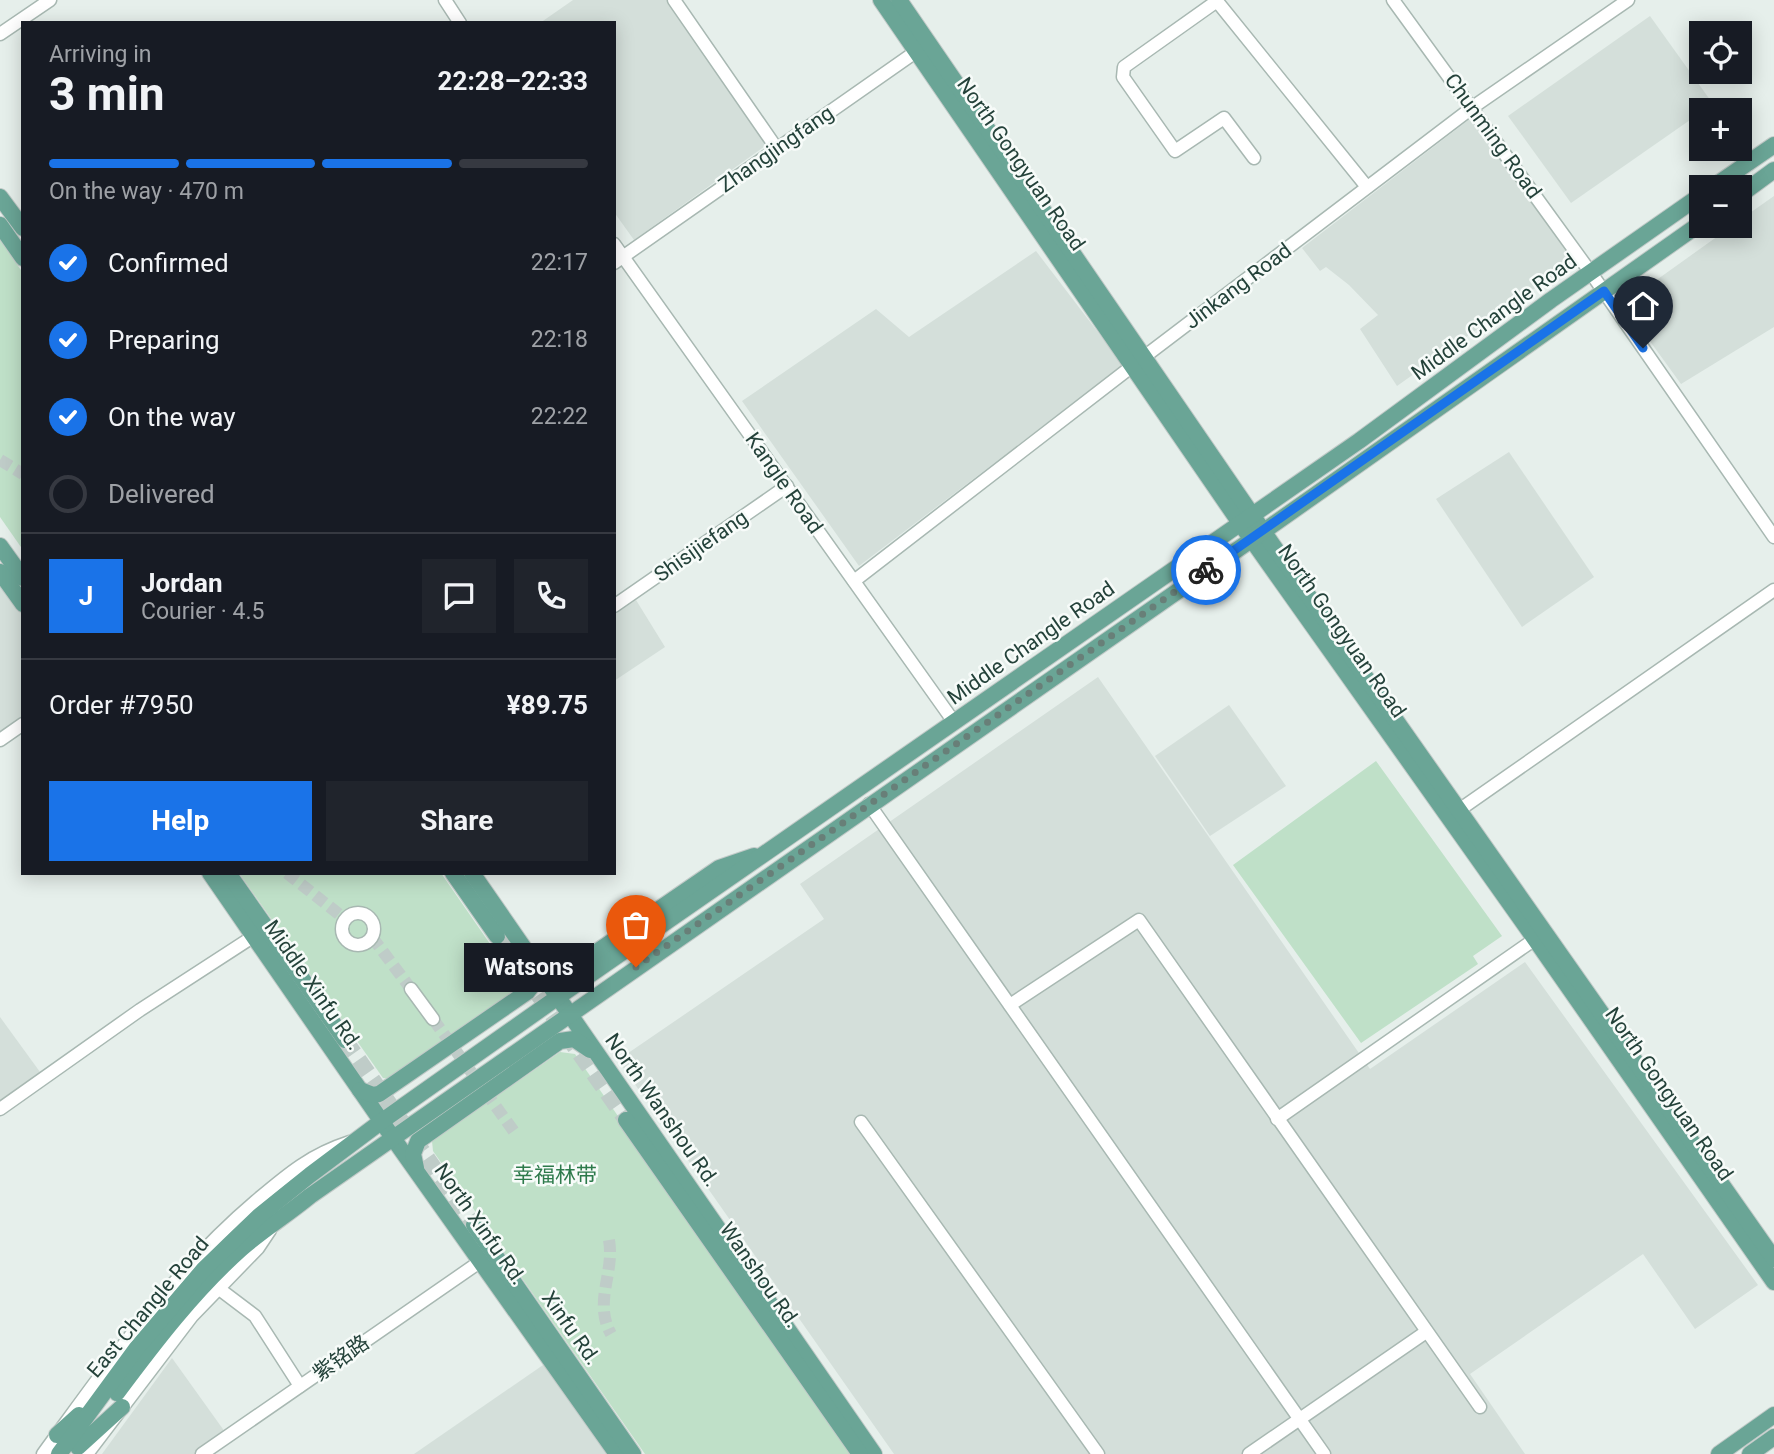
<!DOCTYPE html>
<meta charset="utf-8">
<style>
:root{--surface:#171b24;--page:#20242c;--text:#f1f3f6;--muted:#9ea1a6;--line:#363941;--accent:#1a73e8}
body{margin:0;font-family:Roboto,"Noto Sans SC",sans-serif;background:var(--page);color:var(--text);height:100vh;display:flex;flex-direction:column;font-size:26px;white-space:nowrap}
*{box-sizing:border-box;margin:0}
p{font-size:23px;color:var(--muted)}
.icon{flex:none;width:38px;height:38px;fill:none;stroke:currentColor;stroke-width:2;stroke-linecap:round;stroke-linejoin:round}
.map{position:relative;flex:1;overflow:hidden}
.panel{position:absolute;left:21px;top:21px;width:595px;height:854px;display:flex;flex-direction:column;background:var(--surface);border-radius:0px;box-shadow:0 4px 18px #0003}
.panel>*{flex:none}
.buttons{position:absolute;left:1689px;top:21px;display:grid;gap:14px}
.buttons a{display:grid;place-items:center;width:63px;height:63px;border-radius:0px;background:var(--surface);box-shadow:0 4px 18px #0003;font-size:35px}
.pin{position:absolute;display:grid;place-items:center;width:60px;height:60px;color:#fff;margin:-72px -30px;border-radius:50% 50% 50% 0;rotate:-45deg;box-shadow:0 0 7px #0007}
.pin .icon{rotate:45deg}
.courier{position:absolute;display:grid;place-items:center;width:70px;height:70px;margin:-35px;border:5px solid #1a73e8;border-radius:50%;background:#fff;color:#222;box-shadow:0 2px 9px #0007}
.bubble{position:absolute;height:49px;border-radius:0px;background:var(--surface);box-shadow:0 4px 18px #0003;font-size:23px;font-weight:700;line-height:49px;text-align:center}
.summary em{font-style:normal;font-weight:700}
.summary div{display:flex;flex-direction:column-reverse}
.summary{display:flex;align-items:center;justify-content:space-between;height:119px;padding:0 28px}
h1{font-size:46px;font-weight:700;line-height:52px}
.bar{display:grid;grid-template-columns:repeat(4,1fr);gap:10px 7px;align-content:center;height:84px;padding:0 28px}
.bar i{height:9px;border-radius:5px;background:var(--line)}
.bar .current{background:var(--accent)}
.bar p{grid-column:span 4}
.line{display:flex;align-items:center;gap:18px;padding:0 28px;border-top:2px solid var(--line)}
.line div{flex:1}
.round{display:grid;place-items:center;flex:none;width:74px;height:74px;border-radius:0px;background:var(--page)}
ol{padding:0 28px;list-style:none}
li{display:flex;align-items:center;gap:21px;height:77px}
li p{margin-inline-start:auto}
li .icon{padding:7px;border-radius:50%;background:var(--accent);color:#fff;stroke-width:4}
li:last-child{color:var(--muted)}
li i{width:38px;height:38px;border:4px solid var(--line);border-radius:50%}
.primary-button{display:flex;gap:14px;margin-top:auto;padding:14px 28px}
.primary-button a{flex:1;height:80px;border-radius:0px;background:var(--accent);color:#fff;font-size:28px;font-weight:700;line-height:80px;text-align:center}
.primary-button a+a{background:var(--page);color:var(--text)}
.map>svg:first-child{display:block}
.built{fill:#d4dfda}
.green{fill:#bfe0c8}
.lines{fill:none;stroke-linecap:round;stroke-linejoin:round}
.minor-tunnel{stroke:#bfccc8;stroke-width:12;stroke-dasharray:12 6;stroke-linecap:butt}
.major-tunnel{stroke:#bfccc8;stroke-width:16;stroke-dasharray:16 8;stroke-linecap:butt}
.minor-casing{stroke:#a8b8b2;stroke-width:15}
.major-casing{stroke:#c2cac8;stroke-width:18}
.minor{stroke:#fff;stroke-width:12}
.major{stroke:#6aa596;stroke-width:16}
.done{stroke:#687f78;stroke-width:7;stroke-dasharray:0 12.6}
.route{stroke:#1a73e8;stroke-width:9}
.labels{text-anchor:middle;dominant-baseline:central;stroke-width:5;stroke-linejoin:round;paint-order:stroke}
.street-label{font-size:21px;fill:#24423a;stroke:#f7fbf9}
.park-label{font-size:21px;fill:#2d7a4b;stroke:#f7fbf9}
</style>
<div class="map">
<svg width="1774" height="1454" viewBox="0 0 1774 1454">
<rect width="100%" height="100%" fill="#e6efeb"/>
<g class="built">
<polygon points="573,0 667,0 768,144 634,240 614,212 614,23 540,23"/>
<polygon points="1650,16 1713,104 1571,203 1508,116"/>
<polygon points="1475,115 1576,259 1397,386 1360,329 1378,315 1349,285 1326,267 1320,271 1302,248"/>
<polygon points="1774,196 1774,327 1681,384 1623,304 1732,226 1740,226 1740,220"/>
<polygon points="1036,251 1123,365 859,566 742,401 876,309 909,337"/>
<polygon points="1509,452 1594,577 1522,627 1436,499"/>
<polygon points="0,582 23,614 23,717 0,732"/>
<polygon points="636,600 665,647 614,681 614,615"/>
<polygon points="1098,677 1370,1069 1525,962 1758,1285 1695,1329 1643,1254 1470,1374 1525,1454 894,1454 618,1060 824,919 800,884"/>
<polygon points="1229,705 1286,786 1210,836 1155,756"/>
<polygon points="0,1017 40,1072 0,1100"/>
<polygon points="172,1358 225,1432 197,1454 102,1454"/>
<polygon points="546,1363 610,1454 414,1454"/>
</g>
<g class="green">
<polygon points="0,240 23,273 23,550 0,517"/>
<polygon points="1376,761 1502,936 1473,956 1478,964 1361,1043 1233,865"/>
<polygon points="239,873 441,873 515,980 512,994 391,1079 383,1078"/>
<polygon points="560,1052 575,1054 852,1454 645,1454 433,1151 432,1141"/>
</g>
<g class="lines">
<g class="minor-tunnel">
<polyline points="0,460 23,474"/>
<polyline points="287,873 345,919"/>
<polyline points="372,937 411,989"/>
<polyline points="433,1019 515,1133"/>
<path d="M609,1240C615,1273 593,1302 611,1334"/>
</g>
<g class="major-tunnel">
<polyline points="497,936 626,1120"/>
<polyline points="345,1040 474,1225"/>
</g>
<defs>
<g id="minor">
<polyline points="445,0 460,23"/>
<polyline points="674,0 777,149"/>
<polyline points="1216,0 1367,187"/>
<polyline points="1393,0 1591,273 1774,537"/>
<polyline points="1217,1 1124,67 1123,77 1175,151 1224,118 1254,158"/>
<polyline points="0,34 50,0"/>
<polyline points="614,244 954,722"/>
<polyline points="614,263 924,46"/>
<polyline points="854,581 1144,357 1473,107 1628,0"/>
<polyline points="614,606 787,486"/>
<polyline points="0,740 23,724"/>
<polyline points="869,804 1324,1454"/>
<polyline points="1452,815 1774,590"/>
<circle cx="358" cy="929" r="16"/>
<polyline points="411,989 433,1019"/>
<polyline points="1010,1005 1139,920 1480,1407"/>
<polyline points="0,1109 140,1010 254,936"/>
<polyline points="1277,1119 1535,939"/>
<polyline points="861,1122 1098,1454"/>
<polyline points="218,1288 255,1316 300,1386"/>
<path d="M43,1454C108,1365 171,1273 256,1201C288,1174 310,1155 350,1142"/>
<polyline points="87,1454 192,1316 258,1248 270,1230"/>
<polyline points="202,1454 481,1261"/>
<polyline points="1249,1454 1426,1332"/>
</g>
<g id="major">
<polyline points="881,0 1240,523 1535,939 1774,1282"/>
<polyline points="899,0 1272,544 1774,1259"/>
<polyline points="1713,187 1774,145"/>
<polyline points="1740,195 1774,170"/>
<polyline points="0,197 23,228"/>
<polyline points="0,225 23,258"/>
<polyline points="0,546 23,578"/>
<polyline points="0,572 23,604"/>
<polyline points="210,873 400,1148 617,1454"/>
<polyline points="228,873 345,1040"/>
<polyline points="453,873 497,936"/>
<polyline points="472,873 874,1454"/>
<polyline points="558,997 560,977 719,868 754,856"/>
<polyline points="360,1090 373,1095 379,1094 527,992 537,979 534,963"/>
<polyline points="626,1120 860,1454"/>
<polyline points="416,1168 413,1154 418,1141 560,1041 574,1039 590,1050"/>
<polyline points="474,1225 633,1454"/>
<path d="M117,1393C155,1342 194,1291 241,1249C263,1230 288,1214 310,1196L1264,531L1701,223"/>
<polyline points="57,1435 79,1415"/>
<polyline points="78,1447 122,1407"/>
<polyline points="59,1454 136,1349 204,1269 259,1216 310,1175 382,1121 558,997 1359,441 1551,300 1701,195"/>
<polyline points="1719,1454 1774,1415"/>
<polyline points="1750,1454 1774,1437"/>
</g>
</defs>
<use href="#minor" class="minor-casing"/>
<use href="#major" class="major-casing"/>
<use href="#minor" class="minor"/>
<use href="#major" class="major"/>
</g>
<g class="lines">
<polyline class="done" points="636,967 1206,570"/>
<polyline class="route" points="1206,570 1604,291 1643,348"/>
</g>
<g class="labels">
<g class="street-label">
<text transform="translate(1493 136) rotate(54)">Chunming Road</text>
<text transform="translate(776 149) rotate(-35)">Zhangjingfang</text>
<text transform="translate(1021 164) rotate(55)">North Gongyuan Road</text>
<text transform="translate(1238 286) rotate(-37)">Jinkang Road</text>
<text transform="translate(1494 317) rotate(-36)">Middle Changle Road</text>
<text transform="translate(784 483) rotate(55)">Kangle Road</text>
<text transform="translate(701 546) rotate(-35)">Shisijiefang</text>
<text transform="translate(1342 631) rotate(55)">North Gongyuan Road</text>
<text transform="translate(1031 643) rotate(-35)">Middle Changle Road</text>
<text transform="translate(313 985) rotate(55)">Middle Xinfu Rd.</text>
<text transform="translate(1669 1094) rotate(55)">North Gongyuan Road</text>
<text transform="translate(662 1110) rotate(55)">North Wanshou Rd.</text>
<text transform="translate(480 1224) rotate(55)">North Xinfu Rd.</text>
<text transform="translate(760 1275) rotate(55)">Wanshou Rd.</text>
<text transform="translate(148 1307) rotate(-50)">East Changle Road</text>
<text transform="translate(571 1328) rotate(55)">Xinfu Rd.</text>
<text transform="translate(341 1358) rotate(-35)">紫铭路</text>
</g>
<g class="park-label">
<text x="555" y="1175">幸福林带</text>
</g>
</g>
</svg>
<div class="buttons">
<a><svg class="icon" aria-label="locate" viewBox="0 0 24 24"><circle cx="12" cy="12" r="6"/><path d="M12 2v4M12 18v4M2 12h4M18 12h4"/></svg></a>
<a>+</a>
<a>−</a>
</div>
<div class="pin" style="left:636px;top:967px;background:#ea580c"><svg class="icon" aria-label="bag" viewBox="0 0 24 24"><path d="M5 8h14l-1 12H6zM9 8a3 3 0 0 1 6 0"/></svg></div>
<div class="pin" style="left:1643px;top:348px;background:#1f2937"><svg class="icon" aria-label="home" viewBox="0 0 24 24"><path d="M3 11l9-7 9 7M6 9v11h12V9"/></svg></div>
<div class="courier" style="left:1206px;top:570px"><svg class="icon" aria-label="bike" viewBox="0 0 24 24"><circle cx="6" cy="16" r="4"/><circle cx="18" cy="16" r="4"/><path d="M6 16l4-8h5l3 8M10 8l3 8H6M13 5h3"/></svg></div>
<div class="bubble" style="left:464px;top:943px;width:130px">Watsons</div>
<section class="panel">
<div class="summary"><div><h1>3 min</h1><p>Arriving in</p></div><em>22:28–22:33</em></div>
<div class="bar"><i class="current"></i><i class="current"></i><i class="current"></i><i></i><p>On the way · 470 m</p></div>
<ol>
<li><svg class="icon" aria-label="check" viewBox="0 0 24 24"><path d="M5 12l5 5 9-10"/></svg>Confirmed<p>22:17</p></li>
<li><svg class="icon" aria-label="check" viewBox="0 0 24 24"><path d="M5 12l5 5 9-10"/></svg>Preparing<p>22:18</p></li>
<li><svg class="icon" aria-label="check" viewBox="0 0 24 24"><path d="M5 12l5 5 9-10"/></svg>On the way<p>22:22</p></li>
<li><i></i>Delivered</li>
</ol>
<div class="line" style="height:126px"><b class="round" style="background:var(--accent);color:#fff">J</b><div><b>Jordan</b><p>Courier · 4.5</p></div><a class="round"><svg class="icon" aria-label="chat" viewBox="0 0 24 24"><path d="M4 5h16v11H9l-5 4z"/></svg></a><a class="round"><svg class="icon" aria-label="phone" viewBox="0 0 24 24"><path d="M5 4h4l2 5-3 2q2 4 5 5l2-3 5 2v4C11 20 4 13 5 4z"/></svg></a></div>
<div class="line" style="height:91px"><div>Order #7950</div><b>¥89.75</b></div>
<div class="primary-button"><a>Help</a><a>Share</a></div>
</section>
</div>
